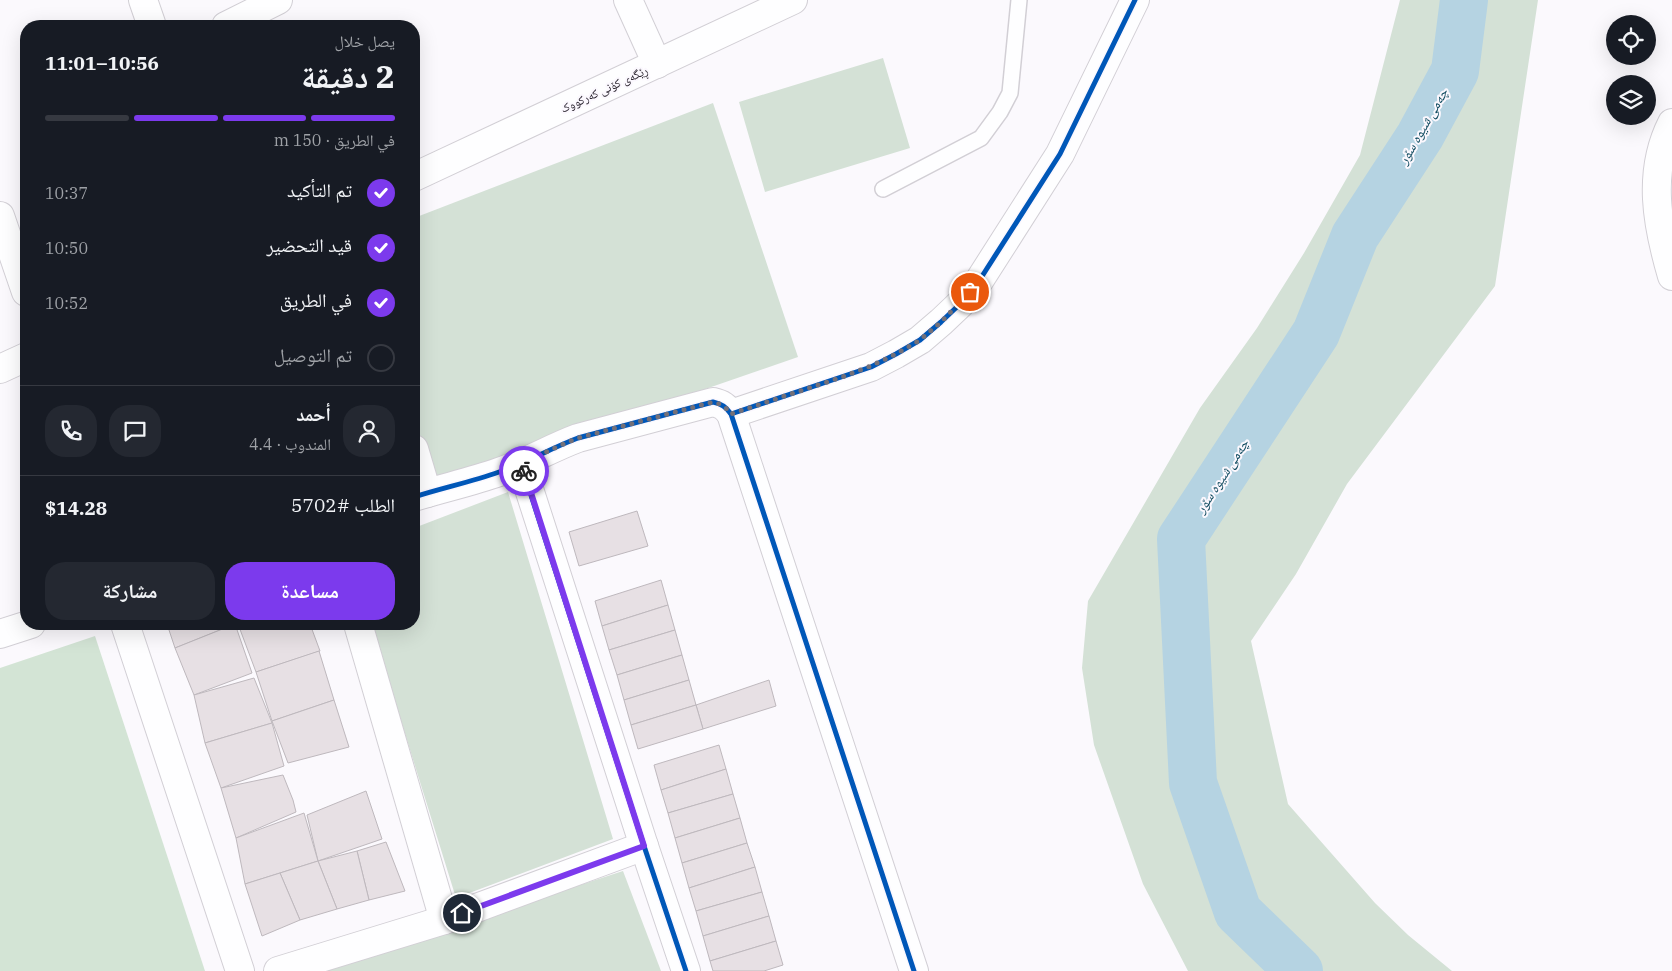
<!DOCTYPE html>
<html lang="ar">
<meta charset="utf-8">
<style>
:root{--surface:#171b24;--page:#242831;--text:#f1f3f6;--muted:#9ea1a6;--line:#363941;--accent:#7c3aed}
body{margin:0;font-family:"IBM Plex Serif","Noto Naskh Arabic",serif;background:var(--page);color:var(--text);direction:rtl;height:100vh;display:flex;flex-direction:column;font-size:19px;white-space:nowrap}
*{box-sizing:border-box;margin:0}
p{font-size:16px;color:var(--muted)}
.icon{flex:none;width:28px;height:28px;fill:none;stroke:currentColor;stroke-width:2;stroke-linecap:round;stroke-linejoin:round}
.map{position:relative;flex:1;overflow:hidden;direction:ltr}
.panel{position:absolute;left:20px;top:20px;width:400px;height:610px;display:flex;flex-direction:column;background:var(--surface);border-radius:20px;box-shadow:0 5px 20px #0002;direction:rtl}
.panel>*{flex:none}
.buttons{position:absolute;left:1606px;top:15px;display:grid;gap:10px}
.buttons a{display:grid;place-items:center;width:50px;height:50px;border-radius:50%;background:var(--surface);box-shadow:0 5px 20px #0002;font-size:25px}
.pin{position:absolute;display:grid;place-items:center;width:42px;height:42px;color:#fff;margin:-21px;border:2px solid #fff;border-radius:50%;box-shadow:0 1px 5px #0007}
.courier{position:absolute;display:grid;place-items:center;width:50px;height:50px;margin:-25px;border:4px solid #7c3aed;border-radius:50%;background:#fff;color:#222;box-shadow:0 1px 6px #0007}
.overview em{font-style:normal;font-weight:700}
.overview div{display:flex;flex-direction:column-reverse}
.overview{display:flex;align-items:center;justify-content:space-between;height:85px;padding:0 25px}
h1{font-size:32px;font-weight:700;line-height:38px}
.bar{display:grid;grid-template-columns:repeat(4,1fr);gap:8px 5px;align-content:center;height:60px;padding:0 25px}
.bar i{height:6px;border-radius:4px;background:var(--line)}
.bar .on{background:var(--accent)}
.bar p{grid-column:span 4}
.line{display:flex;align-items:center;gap:12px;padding:0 25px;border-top:1px solid var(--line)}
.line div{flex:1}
.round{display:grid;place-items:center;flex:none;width:52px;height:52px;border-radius:20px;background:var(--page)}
ol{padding:0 25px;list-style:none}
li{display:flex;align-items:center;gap:15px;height:55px}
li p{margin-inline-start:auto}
li .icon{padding:5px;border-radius:50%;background:var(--accent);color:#fff;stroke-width:4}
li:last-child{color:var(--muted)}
li i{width:28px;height:28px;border:2px solid var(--line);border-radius:50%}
.action{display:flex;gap:10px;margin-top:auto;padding:10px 25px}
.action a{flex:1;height:58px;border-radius:20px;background:var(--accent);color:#fff;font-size:20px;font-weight:700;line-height:58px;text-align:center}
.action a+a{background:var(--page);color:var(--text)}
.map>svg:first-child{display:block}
.green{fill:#d4e1d6}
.forest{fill:#d3e4d5}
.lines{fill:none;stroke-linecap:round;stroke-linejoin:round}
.river{stroke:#b5d3e2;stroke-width:48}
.building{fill:#e7e0e4;stroke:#beb8bd}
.service-casing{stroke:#d2cfd5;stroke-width:18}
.minor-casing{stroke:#d2cfd5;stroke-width:30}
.tertiary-casing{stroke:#d2cfd5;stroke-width:30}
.motorway-casing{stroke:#d2cfd5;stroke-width:30}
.service{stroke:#fefeff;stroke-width:15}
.minor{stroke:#fefeff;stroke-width:28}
.tertiary{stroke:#fefeff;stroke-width:28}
.motorway{stroke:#fefeff;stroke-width:28}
.cycleway-casing{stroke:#fbf8fe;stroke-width:8}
.cycleway{stroke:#0057b8;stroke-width:5}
.done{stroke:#747078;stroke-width:5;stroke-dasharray:0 9}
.route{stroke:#7c3aed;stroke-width:6}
.labels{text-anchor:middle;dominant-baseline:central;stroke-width:4;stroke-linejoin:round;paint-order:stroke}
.street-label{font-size:12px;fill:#2c2631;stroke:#fbf8fe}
.water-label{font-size:14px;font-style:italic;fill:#144e62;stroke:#fbf8fe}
</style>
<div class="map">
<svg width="1672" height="971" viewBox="0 0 1672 971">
<rect width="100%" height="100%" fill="#fbf9fd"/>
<g class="green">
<polygon points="1400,0 1538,0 1495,286 1347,484 1296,574 1251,641 1288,804 1375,903 1408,935 1452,971 1188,971 1143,884 1094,745 1082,668 1088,601 1200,408 1257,328 1304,253 1360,155"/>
<polygon points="883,58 910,148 765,192 739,102"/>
<polygon points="713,103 798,357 428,485 414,440 414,218"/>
<polygon points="508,492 613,839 456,898 371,624 414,624 414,528"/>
<polygon points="623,871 661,971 317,971"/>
</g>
<polygon class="forest" points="95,636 205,971 0,971 0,668"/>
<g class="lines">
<polyline class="river" points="1299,971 1238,912 1193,783 1181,539 1316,333 1355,236 1420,136 1455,71 1464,0"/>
</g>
<g class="building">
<polygon points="637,511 648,546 579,566 569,532"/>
<polygon points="661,580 668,605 602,626 595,601"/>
<polygon points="668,605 675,630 609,650 602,626"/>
<polygon points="167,624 235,624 175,648"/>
<polygon points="235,624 252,673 194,695 175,648"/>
<polygon points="238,624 310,624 320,651 256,672"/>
<polygon points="675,630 682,655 617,675 609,650"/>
<polygon points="319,651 334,700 272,721 256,672"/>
<polygon points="682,655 689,680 624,700 617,675"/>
<polygon points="254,678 272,723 205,743 194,695"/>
<polygon points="689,680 696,705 631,725 624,700"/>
<polygon points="769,680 776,706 703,729 696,705"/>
<polygon points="334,700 349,747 288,763 272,721"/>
<polygon points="696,705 703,729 638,749 631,725"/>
<polygon points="272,723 284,766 221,788 205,743"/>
<polygon points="719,745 726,769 661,790 654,765"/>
<polygon points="726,769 733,794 668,813 661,790"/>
<polygon points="283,775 293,800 296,812 236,838 221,788"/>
<polygon points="366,791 382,839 318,861 307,815"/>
<polygon points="733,794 740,818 675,838 668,813"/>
<polygon points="304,813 318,861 245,884 236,838"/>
<polygon points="740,818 747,843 682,863 675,838"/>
<polygon points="386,842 405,891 369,900 357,851"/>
<polygon points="747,843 755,867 689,888 682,863"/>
<polygon points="357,851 369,900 337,909 318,861"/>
<polygon points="318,861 337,909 300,920 280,873"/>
<polygon points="755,867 762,892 696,911 689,888"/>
<polygon points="280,873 300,920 262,936 245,884"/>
<polygon points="762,892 769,916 703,936 696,911"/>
<polygon points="769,916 776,941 710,961 703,936"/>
<polygon points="776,941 783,965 764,971 713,971 710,961"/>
</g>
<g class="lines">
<defs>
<polyline id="service" points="883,189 981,138 1000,112 1010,93 1019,0"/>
<g id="minor">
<polyline points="143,0 152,26"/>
<polyline points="628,0 657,64"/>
<polyline points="226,26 278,0"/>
<polyline points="0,216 26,292"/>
<polyline points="731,414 871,367 896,354 920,340 941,322 961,303 979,281 1060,154 1135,0"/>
<polyline points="414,449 427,493"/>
<polyline points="521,464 644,846 686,971"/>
<path d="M414,497C442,488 471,482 499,472C526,463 551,448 578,438L713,402C722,404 726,407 731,414L914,971"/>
<polyline points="125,624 240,971"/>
<polyline points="358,624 444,920"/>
<polyline points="0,634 31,624"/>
<polyline points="278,971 444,920 644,846"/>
</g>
<g id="tertiary">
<polyline points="414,177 793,0"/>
<polyline points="0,369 26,357"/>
</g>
<path id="motorway" d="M1672,123C1647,172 1657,225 1672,276"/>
</defs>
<use href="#service" class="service-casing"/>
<use href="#minor" class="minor-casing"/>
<use href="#tertiary" class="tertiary-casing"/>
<use href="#motorway" class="motorway-casing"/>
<use href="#service" class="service"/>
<use href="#minor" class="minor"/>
<use href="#tertiary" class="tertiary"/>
<use href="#motorway" class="motorway"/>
<defs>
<g id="cycleway">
<polyline points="731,414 871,367 896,354 920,340 941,322 961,303 979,281 1060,154 1135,0"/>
<polyline points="521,464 644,846 686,971"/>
<path d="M414,497C442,488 471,482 499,472C526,463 551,448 578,438L713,402C722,404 726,407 731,414L914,971"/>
</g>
</defs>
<use href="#cycleway" class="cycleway-casing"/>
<use href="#cycleway" class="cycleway"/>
</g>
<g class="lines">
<path class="done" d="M524,471L521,464L561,445L578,438L713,402C722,404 726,407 731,414L845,376L871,366L896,354L920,340L941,322L970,292"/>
<polyline class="route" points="462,913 644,846 524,471"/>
</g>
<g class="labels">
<g class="street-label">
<text transform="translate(604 89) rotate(-25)">ڕێگەی کۆنی کەرکووک</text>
</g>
<g class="water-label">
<text transform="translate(1423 126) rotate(-60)">چەمی شیوە سۆر</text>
<text transform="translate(1222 476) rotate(-57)">چەمی شیوە سۆر</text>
</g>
</g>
</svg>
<div class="buttons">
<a><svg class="icon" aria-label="locate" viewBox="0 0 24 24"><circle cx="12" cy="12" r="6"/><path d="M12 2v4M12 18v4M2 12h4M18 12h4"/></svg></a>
<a><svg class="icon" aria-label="layers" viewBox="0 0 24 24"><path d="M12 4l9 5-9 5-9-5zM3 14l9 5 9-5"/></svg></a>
</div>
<div class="pin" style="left:970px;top:292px;background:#ea580c"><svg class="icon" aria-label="bag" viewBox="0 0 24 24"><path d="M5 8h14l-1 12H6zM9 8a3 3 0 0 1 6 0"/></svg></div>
<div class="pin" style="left:462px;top:913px;background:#1f2937"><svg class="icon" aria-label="home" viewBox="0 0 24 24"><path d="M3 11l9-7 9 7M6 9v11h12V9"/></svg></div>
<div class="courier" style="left:524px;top:471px"><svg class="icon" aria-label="bike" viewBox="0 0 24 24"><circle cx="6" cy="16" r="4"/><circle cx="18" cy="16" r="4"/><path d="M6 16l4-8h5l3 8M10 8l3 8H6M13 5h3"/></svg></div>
<section class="panel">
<div class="overview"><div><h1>2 دقيقة</h1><p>يصل خلال</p></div><em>10:56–11:01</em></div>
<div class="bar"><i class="on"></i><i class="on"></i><i class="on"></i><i></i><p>في الطريق · 150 m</p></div>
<ol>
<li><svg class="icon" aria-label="check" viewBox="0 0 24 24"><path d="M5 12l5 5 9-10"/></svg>تم التأكيد<p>10:37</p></li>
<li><svg class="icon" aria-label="check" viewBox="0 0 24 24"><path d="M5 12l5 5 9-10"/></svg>قيد التحضير<p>10:50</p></li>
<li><svg class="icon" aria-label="check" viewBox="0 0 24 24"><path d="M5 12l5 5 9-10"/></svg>في الطريق<p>10:52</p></li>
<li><i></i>تم التوصيل</li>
</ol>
<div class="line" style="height:90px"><a class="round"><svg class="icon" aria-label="person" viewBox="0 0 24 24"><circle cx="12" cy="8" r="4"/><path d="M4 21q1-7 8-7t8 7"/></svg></a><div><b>أحمد</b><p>المندوب · 4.4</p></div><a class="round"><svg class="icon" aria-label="chat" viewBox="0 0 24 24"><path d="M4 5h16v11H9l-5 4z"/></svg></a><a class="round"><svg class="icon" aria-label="phone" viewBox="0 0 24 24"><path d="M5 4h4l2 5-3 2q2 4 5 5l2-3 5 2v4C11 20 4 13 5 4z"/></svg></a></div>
<div class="line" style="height:65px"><div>الطلب #5702</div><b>$14.28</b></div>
<div class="action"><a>مساعدة</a><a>مشاركة</a></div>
</section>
</div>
